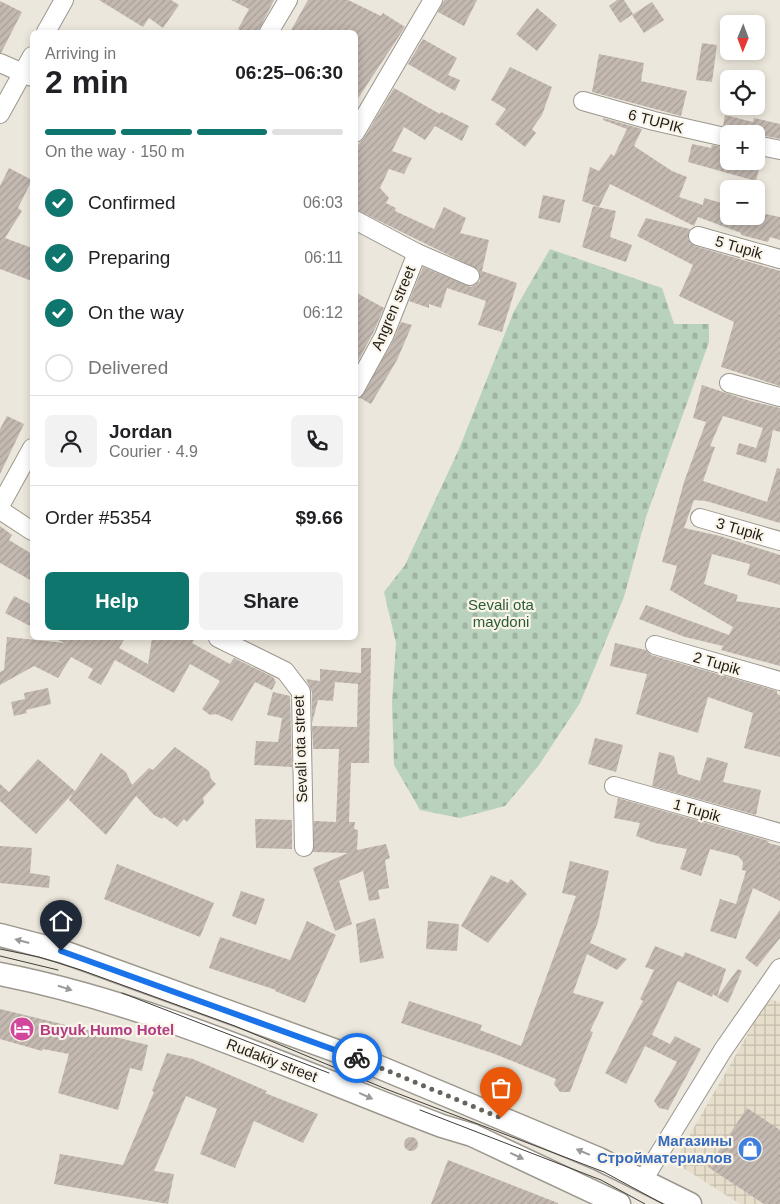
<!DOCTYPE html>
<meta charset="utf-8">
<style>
:root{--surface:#fff;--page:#f2f2f2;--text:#202124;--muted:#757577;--line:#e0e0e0;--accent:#0f766e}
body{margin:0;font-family:Arial,sans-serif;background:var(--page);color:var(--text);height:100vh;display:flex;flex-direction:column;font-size:19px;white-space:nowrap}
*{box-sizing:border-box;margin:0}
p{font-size:16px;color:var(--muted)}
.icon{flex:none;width:28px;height:28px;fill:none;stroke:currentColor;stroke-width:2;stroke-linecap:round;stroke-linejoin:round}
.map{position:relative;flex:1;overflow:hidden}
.sheet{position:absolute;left:30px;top:30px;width:328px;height:610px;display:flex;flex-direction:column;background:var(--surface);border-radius:8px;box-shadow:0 2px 8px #0003}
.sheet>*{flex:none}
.needle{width:32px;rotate:181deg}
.fabs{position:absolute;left:720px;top:15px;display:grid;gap:10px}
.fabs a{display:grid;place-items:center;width:45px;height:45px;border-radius:8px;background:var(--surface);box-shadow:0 2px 8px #0003;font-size:25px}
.pin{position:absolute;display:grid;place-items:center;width:42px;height:42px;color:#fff;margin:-51px -21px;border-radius:50% 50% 50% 0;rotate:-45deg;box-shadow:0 0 5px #0007}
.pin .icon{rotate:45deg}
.courier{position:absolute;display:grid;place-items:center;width:50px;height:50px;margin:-25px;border:4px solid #1a73e8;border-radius:50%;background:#fff;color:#222;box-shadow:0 1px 6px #0007}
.headline em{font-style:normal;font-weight:700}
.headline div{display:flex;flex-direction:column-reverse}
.headline{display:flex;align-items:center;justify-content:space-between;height:85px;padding:0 15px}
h1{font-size:32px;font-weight:700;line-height:38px}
.bar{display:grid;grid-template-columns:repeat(4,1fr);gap:8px 5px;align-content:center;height:60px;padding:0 15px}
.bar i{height:6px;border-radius:4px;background:var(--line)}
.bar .current{background:var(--accent)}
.bar p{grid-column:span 4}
.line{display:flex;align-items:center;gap:12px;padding:0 15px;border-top:1px solid var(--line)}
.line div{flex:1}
.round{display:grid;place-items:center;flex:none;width:52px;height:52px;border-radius:8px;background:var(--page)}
ol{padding:0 15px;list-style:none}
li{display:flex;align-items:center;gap:15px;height:55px}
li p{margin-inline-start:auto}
li .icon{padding:5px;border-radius:50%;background:var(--accent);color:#fff;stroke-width:4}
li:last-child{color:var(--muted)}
li i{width:28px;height:28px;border:2px solid var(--line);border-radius:50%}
.action{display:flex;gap:10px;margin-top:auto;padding:10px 15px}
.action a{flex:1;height:58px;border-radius:8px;background:var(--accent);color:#fff;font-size:20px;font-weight:700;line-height:58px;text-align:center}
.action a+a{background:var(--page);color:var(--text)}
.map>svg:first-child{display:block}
.industrial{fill:url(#industrial-grid)}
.cemetery{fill:url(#cemetery-stones)}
.building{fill:url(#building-hatch)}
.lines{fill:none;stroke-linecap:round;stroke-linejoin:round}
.minor-casing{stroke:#9c978d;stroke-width:20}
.major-casing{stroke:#9c978d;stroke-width:25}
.minor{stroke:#fff;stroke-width:18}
.major{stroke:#fff;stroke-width:22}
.tram{stroke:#413e39;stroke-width:1}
.oneway{fill:#9b9a98}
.done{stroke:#67645e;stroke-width:5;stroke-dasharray:0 9}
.route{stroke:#1a73e8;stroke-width:6}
.labels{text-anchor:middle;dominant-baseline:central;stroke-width:4.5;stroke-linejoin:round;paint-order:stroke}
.street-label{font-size:15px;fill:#201e1a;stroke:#faf4e9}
.park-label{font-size:15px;fill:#285d34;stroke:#faf4e9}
.hotel-label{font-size:15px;font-weight:bold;fill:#b23c85;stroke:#faf4e9;text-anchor:start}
.shop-label{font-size:15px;font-weight:bold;fill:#366cbe;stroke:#faf4e9;text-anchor:end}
</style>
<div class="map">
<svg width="780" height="1204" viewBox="0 0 780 1204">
<defs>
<pattern id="industrial-grid" width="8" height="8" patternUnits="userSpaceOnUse" patternTransform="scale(1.25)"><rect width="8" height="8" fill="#e6ddca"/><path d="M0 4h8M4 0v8" fill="none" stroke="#c5bdad"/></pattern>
<pattern id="cemetery-stones" width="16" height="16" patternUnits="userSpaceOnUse" patternTransform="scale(1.25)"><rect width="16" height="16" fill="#b9d2bd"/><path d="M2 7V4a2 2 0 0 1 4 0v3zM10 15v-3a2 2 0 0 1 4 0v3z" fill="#9fb4a2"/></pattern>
<pattern id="building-hatch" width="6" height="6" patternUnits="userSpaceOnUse" patternTransform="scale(1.25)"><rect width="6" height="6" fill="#c3b9b1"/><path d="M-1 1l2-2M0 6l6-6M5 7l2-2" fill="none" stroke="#a79f98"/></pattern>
</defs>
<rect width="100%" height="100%" fill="#ece7dc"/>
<polygon class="industrial" points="768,999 780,1002 780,1204 740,1204 674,1162"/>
<polygon class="cemetery" points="550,249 662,288 674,324 709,324 709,342 646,517 624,597 580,703 539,765 505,806 460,818 420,810 394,765 392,702 396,643 384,592 405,565 459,449 514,311"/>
<g class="building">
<polygon points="99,0 171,0 179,5 163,28 149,18 143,27"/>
<polygon points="231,0 274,0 258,32 244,32 238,29 249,9"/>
<polygon points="308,0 348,0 381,16 383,13 405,27 355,103 355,32 290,32"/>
<polygon points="444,0 477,0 464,26 438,12"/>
<polygon points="617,0 624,0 633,14 620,23 609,6"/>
<polygon points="0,1 22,12 1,53 0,53"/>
<polygon points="652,2 664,20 644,33 632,15"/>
<polygon points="537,8 557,25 537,51 516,34"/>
<polygon points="423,39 457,58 448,75 460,80 455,91 408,64"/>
<polygon points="702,43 717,45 712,82 696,80"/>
<polygon points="599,54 644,63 641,81 687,91 681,116 592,92"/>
<polygon points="510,67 552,87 542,115 532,129 536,133 525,147 495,124 506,109 491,100"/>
<polygon points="394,88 440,114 441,112 469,126 462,141 435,126 425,140 404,127 392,151 412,158 404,174 389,169 380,188 389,198 386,203 396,208 395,211 434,229 444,207 466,218 460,233 489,240 482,271 517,283 502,332 478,325 486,301 447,288 441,308 429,304 429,308 409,301 423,267 471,287 480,281 479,270 355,209 355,149 364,138"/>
<polygon points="725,115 753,122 754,118 780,124 780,139 756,134 739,134 732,128 723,126"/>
<polygon points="603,118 642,129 634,146 672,171 687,177 679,197 703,205 704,198 729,205 729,216 756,216 756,212 780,217 780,240 770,237 768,242 741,235 741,233 698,217 694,226 610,184 599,207 582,201 590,167 599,171 611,154 614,156 627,129 603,120"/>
<polygon points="692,144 711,148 712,145 729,148 729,161 761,161 756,181 688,162"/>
<polygon points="9,168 32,180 18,208 22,211 5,238 32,248 32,281 0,269 0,186"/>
<polygon points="543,195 565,200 560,223 538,218"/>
<polygon points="593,206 616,211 610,237 632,245 626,262 582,247"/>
<polygon points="646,218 690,229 688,239 695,246 780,271 780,386 721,367 734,322 679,296 693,265 637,236"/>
<polygon points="355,292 384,308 374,331 355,367"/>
<polygon points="401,322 412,325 397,360 371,404 360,398 393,341"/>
<polygon points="702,385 750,401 780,408 780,432 773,430 766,463 736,454 739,443 756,448 763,428 723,416 710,446 715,447 703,481 767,502 777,468 780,469 780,523 706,501 694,500 684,528 720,536 780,555 780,585 747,575 750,564 712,554 704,584 738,595 736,601 780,608 780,666 721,650 723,646 685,637 639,619 646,605 729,635 733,627 670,590 677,566 662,562 684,482 706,422 693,418"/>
<polygon points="7,416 24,424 0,474 0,429"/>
<polygon points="0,526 12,535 9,540 32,554 32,581 0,563"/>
<polygon points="14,596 32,605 32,627 5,613"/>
<polygon points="7,637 65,643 53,638 125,638 119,648 148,664 152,638 195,638 192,643 230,664 234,658 273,677 276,682 272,690 255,682 232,721 216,714 210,715 202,709 220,681 190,664 174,693 115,660 101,685 88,678 93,669 71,657 58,678 34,666 0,685 0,672 4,670"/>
<polygon points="615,643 646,650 651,655 777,691 777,694 780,695 780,757 744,748 753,713 708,697 698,733 636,714 647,674 610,666"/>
<polygon points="361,648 371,648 369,763 351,763 349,822 355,822 354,829 358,830 357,850 386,844 390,858 385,860 389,888 378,890 380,899 369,901 363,871 339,881 352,924 335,931 313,868 348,853 313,852 314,821 336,822 339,749 313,749 312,726 357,727 358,684 335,682 333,701 318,700 312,723 312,692 306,679 320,681 320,669 361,673"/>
<polygon points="48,688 51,704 26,710 27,713 14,716 11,702 25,699 24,693"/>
<polygon points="273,692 290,696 292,767 254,765 256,741 278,742 282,718 267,715"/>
<polygon points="595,738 623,745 616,772 588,764"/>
<polygon points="175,747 209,771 211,779 216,784 203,798 204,803 187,822 184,819 177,827 164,817 162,819 154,815 136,796 106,835 69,800 73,793 36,834 0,801 0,784 9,792 38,759 75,791 101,753 126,772 132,785 149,768 153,770"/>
<polygon points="659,752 674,756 678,774 700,781 707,757 728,763 723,782 761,790 756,815 652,786"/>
<polygon points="618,798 769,841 768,843 780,846 780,901 753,888 736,939 710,931 720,899 736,904 746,871 742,870 743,862 738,856 710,849 701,876 680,869 687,849 655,843 636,836 640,823 614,818"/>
<polygon points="255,819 292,820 292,849 256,848"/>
<polygon points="0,846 32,848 30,873 50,876 49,888 0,883"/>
<polygon points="570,861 609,871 598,922 590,943 627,959 617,970 587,954 573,993 604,1002 590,1031 593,1032 570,1092 560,1092 554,1084 556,1079 495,1054 401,1023 409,1001 482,1025 480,1030 521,1046 576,896 562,893"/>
<polygon points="117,864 214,903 200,937 104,899"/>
<polygon points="491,875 508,883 511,879 527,894 488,943 461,926"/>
<polygon points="241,891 265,899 256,925 232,916"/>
<polygon points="780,910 780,938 757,967 745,958"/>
<polygon points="375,918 384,958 360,963 356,924"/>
<polygon points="307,921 336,935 305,1003 275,991 276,990 209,968 220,937 290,960"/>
<polygon points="428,921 459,924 457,951 426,949"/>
<polygon points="655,946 683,957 685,952 726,969 717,997 713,994 712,997 678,981 652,1035 670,1044 675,1036 701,1049 668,1110 659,1108 654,1101 677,1062 645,1046 626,1084 605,1073 643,1001 640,999 654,970 645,967"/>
<polygon points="738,969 742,971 728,1003 717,997"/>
<polygon points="0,1009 148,1045 142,1071 130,1068 118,1110 58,1093 69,1054 43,1049 42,1051 0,1039"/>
<polygon points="167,1053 193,1059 267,1091 265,1093 318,1114 303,1143 254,1121 235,1168 200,1154 217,1109 186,1096 154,1171 174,1174 168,1204 54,1184 60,1154 123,1165 154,1092 152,1091"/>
<polygon points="747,1108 780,1130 780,1204 764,1204 708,1167"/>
<circle cx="411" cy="1144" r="7"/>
<polygon points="448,1160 558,1203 558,1204 431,1204"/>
</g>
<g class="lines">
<defs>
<g id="minor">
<polyline points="46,32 64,0"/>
<polyline points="269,32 288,0"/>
<polyline points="0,63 32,77"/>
<polyline points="583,101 654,121 729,138"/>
<polyline points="0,114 32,56"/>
<polyline points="355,133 433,0"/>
<polyline points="756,145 780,150"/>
<polyline points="355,220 417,253 470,276"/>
<polyline points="698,236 780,259"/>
<polyline points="729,383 780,397"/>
<polyline points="355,389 384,336 417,253"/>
<polyline points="0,506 32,448"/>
<polyline points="0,510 32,531"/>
<polyline points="700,518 780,541"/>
<polyline points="218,638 285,671 301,692 304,847"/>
<polyline points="655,645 780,681"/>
<polyline points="614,786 780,833"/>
<polyline points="643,1180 723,1050 780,968"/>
</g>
<g id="major">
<polyline points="0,935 61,951 367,1062 599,1159 690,1204"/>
<path d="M0,974C153,1004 297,1071 442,1126L472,1135L619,1204"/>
</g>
</defs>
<use href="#minor" class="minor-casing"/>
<use href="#major" class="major-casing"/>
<use href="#minor" class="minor"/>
<use href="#major" class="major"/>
<g class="tram">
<polyline points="0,949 39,957 81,970 235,1026 386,1089 604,1172 663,1204"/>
<polyline points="0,956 58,970"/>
<polyline points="122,993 329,1073"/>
<polyline points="420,1110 601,1180 645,1204"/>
</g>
</g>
<defs><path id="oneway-solid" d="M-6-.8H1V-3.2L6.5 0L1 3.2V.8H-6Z" transform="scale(1.25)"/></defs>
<g class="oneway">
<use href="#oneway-solid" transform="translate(22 941) rotate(-165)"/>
<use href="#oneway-solid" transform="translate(65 988) rotate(17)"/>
<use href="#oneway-solid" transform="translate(366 1096) rotate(24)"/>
<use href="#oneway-solid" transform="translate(583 1152) rotate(-157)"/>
<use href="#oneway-solid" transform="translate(517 1156) rotate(25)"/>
</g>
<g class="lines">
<polyline class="done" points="357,1058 501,1118"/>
<polyline class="route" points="61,951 357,1058"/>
</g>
<defs>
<symbol id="hotel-disc" viewBox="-11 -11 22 22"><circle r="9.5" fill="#d1479c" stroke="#faf4e9"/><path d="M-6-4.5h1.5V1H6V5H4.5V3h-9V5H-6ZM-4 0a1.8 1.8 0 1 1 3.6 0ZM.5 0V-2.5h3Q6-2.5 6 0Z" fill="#fff"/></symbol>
<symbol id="shop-disc" viewBox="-11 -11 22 22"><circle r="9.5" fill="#3f7fe0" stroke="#faf4e9"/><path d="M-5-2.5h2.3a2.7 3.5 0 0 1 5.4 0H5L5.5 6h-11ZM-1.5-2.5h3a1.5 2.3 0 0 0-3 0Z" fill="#fff"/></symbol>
</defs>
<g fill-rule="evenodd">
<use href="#hotel-disc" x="8" y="1015" width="28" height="28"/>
<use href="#shop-disc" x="736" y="1135" width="28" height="28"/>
</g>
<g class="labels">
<g class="street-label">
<text transform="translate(656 121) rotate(15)">6 TUPIK</text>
<text transform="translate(739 247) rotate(16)">5 Tupik</text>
<text transform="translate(393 308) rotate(-67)">Angren street</text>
<text transform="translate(740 529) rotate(16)">3 Tupik</text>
<text transform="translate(717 663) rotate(16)">2 Tupik</text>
<text transform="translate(300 749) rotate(-92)">Sevali ota street</text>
<text transform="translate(697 810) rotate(16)">1 Tupik</text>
<text transform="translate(272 1060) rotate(21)">Rudakiy street</text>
</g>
<g class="park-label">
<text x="501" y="604">Sevali ota<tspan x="501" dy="17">maydoni</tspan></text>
</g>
<g class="hotel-label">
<text x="40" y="1029">Buyuk Humo Hotel</text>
</g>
<g class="shop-label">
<text x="732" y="1140">Магазины<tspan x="732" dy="17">Стройматериалов</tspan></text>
</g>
</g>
</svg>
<div class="fabs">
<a><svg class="needle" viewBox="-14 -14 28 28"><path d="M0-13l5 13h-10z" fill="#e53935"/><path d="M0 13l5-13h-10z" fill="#757577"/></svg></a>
<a><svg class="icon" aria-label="locate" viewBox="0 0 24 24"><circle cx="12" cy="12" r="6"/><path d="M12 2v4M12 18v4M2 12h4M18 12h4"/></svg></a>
<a>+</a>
<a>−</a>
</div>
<div class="pin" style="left:501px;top:1118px;background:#ea580c"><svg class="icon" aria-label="bag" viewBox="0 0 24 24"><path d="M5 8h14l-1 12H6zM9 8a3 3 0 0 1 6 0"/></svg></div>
<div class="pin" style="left:61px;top:951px;background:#1f2937"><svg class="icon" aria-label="home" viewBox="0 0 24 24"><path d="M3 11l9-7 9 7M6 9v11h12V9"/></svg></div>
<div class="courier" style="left:357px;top:1058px"><svg class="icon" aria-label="bike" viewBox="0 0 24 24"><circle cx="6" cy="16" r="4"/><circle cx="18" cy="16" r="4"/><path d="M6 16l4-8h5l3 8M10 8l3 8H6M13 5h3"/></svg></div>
<section class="sheet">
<div class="headline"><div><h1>2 min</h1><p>Arriving in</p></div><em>06:25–06:30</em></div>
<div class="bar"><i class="current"></i><i class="current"></i><i class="current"></i><i></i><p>On the way · 150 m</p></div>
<ol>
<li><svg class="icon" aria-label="check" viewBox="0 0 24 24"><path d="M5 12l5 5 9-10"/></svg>Confirmed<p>06:03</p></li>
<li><svg class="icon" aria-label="check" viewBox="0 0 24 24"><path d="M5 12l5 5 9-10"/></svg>Preparing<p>06:11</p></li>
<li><svg class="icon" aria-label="check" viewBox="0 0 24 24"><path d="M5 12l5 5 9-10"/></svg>On the way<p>06:12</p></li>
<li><i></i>Delivered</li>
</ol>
<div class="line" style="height:90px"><a class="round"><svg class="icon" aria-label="person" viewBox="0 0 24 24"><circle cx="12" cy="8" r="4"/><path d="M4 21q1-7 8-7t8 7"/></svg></a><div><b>Jordan</b><p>Courier · 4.9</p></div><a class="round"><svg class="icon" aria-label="phone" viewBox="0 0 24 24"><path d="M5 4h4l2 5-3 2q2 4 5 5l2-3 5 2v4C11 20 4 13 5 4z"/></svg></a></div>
<div class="line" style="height:65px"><div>Order #5354</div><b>$9.66</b></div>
<div class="action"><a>Help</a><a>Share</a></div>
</section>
</div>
